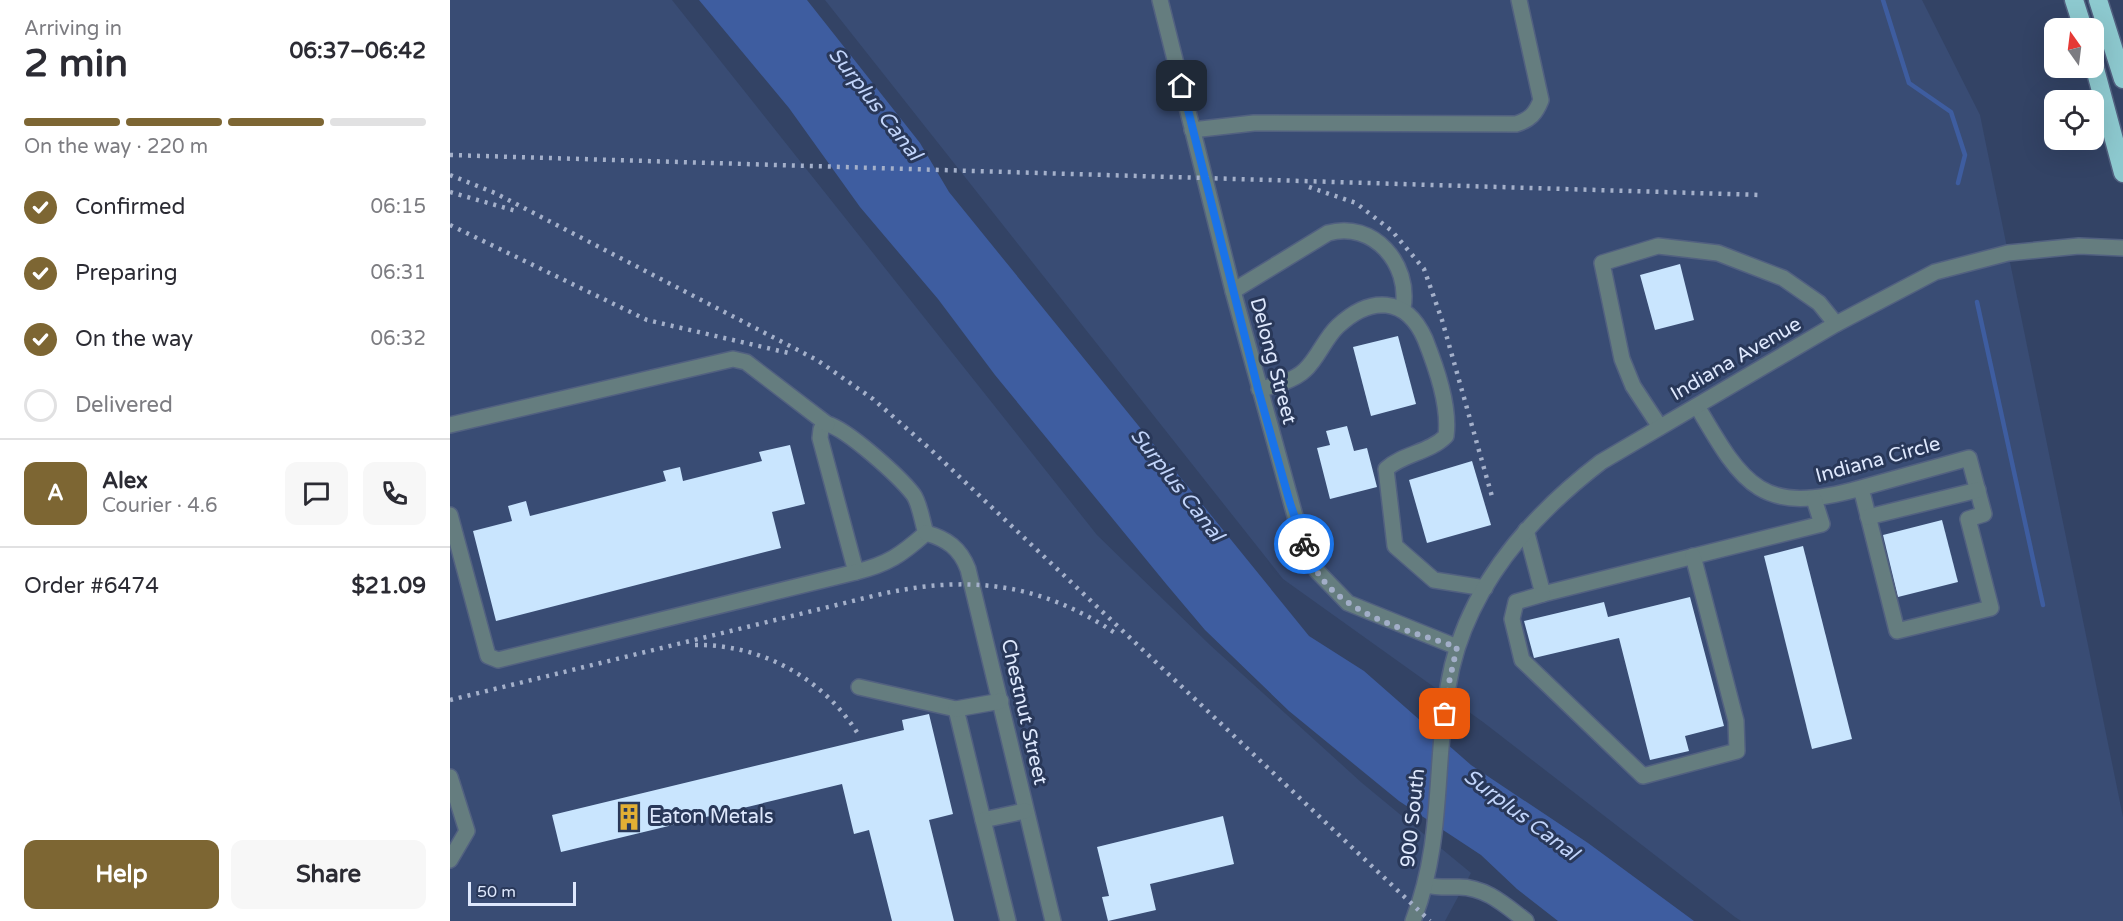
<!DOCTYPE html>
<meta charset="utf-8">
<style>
:root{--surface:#fff;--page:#f7f7f7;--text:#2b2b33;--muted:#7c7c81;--line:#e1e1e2;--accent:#7d6633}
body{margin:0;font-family:"Varela Round",sans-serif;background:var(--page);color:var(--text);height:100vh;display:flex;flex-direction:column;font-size:22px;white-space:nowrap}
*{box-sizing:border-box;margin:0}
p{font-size:20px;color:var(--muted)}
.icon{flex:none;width:33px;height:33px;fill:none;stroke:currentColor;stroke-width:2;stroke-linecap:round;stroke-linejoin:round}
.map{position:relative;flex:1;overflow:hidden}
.panel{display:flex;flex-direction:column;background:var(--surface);width:450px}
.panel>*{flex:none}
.needle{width:39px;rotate:346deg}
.tools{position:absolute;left:1594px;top:18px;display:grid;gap:12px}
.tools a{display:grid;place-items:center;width:60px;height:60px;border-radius:12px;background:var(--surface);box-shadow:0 6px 24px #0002;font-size:30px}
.scale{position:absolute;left:18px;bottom:15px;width:108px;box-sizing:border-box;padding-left:6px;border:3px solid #dee8fd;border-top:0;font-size:16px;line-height:21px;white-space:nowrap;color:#dee8fd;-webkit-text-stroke:4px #293859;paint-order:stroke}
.pin{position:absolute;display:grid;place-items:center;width:51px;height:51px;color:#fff;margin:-26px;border-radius:12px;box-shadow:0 3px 9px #0006}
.courier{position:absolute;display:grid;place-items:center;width:60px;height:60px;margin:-30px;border:4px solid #1a73e8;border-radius:50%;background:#fff;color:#222;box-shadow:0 2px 8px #0007}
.summary em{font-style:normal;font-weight:700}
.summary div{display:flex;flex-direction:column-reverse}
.summary{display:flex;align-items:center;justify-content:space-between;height:102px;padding:0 24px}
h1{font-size:39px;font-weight:700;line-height:45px}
.bar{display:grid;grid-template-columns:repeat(4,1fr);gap:9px 6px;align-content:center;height:72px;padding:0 24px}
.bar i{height:8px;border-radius:4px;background:var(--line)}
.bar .selected{background:var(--accent)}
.bar p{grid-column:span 4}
.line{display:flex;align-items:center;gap:15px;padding:0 24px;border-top:2px solid var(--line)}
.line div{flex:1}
.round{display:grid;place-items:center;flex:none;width:63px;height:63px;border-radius:12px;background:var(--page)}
ol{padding:0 24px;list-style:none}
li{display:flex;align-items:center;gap:18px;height:66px}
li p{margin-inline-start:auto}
li .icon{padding:6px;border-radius:50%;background:var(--accent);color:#fff;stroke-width:4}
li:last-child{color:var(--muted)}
li i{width:33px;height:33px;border:3px solid var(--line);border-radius:50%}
.action{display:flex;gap:12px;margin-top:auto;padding:12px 24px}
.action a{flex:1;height:69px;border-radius:12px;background:var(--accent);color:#fff;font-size:24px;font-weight:700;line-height:69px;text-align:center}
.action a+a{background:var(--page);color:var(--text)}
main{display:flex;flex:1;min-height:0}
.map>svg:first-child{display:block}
.built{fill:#394c74}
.water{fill:#3e5da0}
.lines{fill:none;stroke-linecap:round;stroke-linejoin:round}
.stream{stroke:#3e5da0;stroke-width:4.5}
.building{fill:#c9e5fe}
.minor-casing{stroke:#526180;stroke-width:18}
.highway-casing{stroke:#526180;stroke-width:21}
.minor{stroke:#657d7f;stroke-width:15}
.highway{stroke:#8dc9cf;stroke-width:18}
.rail{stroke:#a4b0ca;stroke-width:4.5;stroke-dasharray:3 6;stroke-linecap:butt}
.done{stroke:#a2aec8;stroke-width:6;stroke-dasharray:0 10.8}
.route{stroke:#1a73e8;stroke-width:8}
.labels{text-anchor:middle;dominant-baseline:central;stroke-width:6;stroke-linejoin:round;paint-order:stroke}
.street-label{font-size:20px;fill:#dee8fd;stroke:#293859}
.poi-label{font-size:20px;fill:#dee8fd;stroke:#293859;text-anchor:start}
.water-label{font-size:21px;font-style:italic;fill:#c1d4fa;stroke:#293859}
</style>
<main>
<section class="panel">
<div class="summary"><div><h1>2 min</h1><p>Arriving in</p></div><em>06:37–06:42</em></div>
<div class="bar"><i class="selected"></i><i class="selected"></i><i class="selected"></i><i></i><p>On the way · 220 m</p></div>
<ol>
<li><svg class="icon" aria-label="check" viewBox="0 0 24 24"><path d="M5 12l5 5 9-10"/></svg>Confirmed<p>06:15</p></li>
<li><svg class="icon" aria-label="check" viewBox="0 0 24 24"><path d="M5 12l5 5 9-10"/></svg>Preparing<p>06:31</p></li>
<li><svg class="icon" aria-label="check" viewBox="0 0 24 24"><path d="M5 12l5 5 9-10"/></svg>On the way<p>06:32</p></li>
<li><i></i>Delivered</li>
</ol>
<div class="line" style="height:108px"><b class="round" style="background:var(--accent);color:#fff">A</b><div><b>Alex</b><p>Courier · 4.6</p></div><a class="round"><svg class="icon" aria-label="chat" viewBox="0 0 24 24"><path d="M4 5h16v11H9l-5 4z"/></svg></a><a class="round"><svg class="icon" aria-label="phone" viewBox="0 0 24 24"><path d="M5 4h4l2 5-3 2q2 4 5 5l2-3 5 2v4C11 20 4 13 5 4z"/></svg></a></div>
<div class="line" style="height:78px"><div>Order #6474</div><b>$21.09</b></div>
<div class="action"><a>Help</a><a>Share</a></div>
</section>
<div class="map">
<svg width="1673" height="921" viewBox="0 0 1673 921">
<rect width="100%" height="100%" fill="#334365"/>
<g class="built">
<polygon points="0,0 222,0 647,535 760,645 912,783 1021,873 995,921 0,921"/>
<polygon points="375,0 1472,0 1530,115 1673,817 1673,921 1291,921 1285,917 1033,722 833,579"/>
</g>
<polygon class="water" points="249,0 357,0 470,143 499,192 859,636 914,671 1021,765 1138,843 1244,921 1108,921 1067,889 1031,855 949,801 839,711 755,630 717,585 545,375 488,299 410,207 339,108"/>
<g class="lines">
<g class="stream">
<polyline points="1433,0 1459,83 1501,112 1515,155 1508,183"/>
<polyline points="1527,302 1593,605"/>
</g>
</g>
<g class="building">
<polygon points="1230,264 1244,320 1205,330 1190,275"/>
<polygon points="948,336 966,404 921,416 903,347"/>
<polygon points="897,426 904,451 917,448 927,487 880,499 867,448 880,445 876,431"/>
<polygon points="340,445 355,504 322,512 331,548 46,621 23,531 62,521 58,506 76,501 80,516 216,481 213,471 230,467 233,481 312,461 309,452"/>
<polygon points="1022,461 1041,525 977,543 959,480"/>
<polygon points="1492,520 1508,582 1448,597 1433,535"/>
<polygon points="1353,546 1402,739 1362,749 1314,556"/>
<polygon points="1240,597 1274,726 1235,736 1239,751 1200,760 1169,638 1084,658 1074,621 1154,602 1158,617"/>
<polygon points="479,714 503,814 479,820 504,921 442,921 419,830 404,834 392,784 111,852 102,815 454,730 452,720"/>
<polygon points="773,816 784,864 700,884 706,910 658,921 652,897 659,896 647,847"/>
</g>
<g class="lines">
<defs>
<g id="minor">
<polyline points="710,0 783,291 850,534 867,571 898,603 1007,647"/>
<path d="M742,130L804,123L1066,124C1080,120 1086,113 1091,100L1069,0"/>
<path d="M783,291L878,233C923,220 961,264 953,308"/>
<path d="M809,389C822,387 845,380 855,370C868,358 875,338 888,326C920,296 956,296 975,339C986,367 1000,406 996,436C979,453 954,453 936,469L945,546L984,580L1035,588"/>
<path d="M1247,406C1294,487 1312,516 1411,488L1519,458L1534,514L1518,519L1541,608L1447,631L1411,488"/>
<path d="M377,424C397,429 449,476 463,494C470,503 472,522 476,533C451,555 438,564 406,572L370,438L371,429Z"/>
<polyline points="0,425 283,359 296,362 377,424"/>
<polyline points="1210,427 1183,386 1172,359 1152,263 1208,246 1268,253 1333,278 1369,303 1386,324"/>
<polyline points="0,515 38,656 48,660 406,572"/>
<polyline points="1418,517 1528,490"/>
<polyline points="1076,530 1093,594 1372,524 1364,499"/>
<path d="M476,533C497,539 510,548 518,569L603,921"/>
<polyline points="1093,594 1066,602 1062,619 1072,660 1193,776 1287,751 1286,721 1243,556"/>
<polyline points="409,687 506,709 533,820 575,811"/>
<polyline points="506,709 551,701"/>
<polyline points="0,777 17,831 0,860"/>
<polyline points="533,820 558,921"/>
<path d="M976,885C988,888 997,887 1009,887C1036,887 1056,906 1076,921"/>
<path d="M963,921C994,841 984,768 998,687C1013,593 1078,518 1151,462L1386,324L1485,272L1558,253L1629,246L1673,248"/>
</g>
<g id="highway">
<polyline points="1624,0 1633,28"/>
<polyline points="1648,0 1673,79"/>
<polyline points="1644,65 1673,173"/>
</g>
</defs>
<use href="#minor" class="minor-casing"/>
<use href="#highway" class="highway-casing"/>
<use href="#minor" class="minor"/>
<use href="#highway" class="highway"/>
<g class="rail">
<polyline points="0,155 1311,195"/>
<polyline points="0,175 45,193 367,360 423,399 479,448 980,921"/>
<polyline points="859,187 906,203 942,231 974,269 992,320 1043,500"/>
<polyline points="0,192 66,211"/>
<polyline points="0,225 197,320 343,354"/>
<path d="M245,645C312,644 375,679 410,737"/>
<path d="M0,700L419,597C511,574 588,580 668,635"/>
</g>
</g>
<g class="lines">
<path class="done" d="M854,544C858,553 862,562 866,570C894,616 960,631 1007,647L998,687L995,714"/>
<polyline class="route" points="732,86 808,389 840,503 854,544"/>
</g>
<defs>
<symbol id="building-bare" viewBox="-9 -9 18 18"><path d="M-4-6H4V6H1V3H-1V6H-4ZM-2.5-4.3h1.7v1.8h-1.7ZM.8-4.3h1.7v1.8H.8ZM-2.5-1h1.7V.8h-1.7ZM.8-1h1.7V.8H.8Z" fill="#e2af34" stroke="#293859" stroke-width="2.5" paint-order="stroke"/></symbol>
</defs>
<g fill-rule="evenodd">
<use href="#building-bare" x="160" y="798" width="38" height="38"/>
</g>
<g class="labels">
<g class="street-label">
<text transform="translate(1286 359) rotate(-30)">Indiana Avenue</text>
<text transform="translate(823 361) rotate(75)">Delong Street</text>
<text transform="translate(1428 460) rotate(-15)">Indiana Circle</text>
<text transform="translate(574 712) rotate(77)">Chestnut Street</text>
<text transform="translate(963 818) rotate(-84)">900 South</text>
</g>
<g class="poi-label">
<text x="199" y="817">Eaton Metals</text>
</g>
<g class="water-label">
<text transform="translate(425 104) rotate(52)">Surplus Canal</text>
<text transform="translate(727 485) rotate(52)">Surplus Canal</text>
<text transform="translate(1071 815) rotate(37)">Surplus Canal</text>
</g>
</g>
</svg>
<div class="tools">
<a><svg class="needle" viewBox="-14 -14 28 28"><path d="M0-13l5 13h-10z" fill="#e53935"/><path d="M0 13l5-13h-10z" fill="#7c7c81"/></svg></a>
<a><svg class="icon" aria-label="locate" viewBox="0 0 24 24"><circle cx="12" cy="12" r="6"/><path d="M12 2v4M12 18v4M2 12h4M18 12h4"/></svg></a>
</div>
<div class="scale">50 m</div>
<div class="pin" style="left:995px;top:714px;background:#ea580c"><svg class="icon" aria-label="bag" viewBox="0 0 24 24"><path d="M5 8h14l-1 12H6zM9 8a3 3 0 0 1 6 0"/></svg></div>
<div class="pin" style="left:732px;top:86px;background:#1f2937"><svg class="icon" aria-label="home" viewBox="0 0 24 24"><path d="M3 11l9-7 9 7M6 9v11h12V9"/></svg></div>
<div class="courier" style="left:854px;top:544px"><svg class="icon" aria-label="bike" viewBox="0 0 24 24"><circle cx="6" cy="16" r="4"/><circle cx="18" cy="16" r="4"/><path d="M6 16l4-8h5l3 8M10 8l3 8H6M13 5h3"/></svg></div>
</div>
</main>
